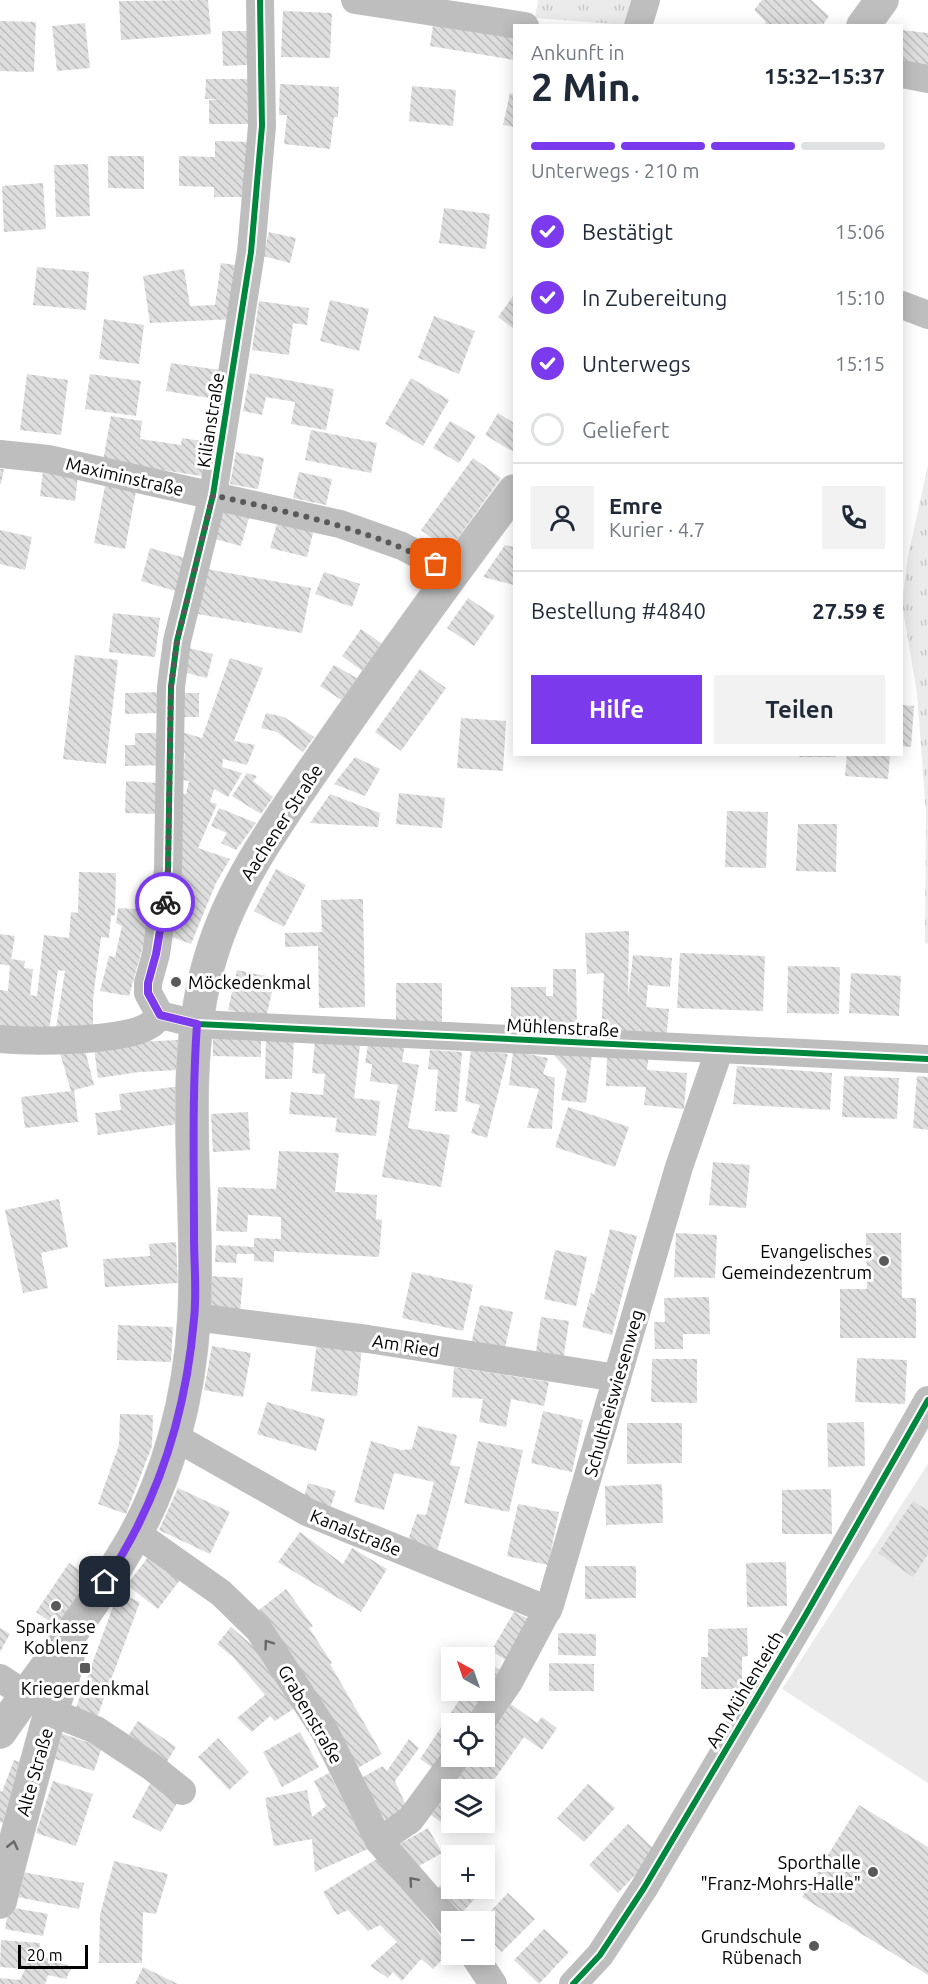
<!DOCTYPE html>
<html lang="de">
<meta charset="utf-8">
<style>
:root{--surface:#fff;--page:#f2f2f3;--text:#1f2937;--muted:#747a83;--line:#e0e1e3;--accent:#7c3aed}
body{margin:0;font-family:Ubuntu,sans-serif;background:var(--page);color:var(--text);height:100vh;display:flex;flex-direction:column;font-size:22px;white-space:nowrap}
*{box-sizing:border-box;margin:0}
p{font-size:20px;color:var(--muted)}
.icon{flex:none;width:33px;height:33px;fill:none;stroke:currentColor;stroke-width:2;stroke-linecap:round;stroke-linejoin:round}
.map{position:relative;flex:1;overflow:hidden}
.drawer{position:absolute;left:513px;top:24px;width:390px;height:732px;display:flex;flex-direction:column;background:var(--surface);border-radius:0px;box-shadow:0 3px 15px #0003}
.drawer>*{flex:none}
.needle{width:39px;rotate:320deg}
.tools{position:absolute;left:441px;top:1647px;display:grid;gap:12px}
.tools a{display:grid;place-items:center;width:54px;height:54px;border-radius:0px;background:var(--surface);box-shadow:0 3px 15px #0003;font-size:30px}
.scale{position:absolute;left:18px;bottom:15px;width:70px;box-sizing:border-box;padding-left:6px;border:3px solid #000;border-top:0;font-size:16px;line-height:21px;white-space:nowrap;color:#000;-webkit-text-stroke:4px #fff;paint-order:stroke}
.pin{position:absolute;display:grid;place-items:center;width:51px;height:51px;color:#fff;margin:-26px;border-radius:12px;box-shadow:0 3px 9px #0006}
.courier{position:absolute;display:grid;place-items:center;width:60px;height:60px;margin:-30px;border:4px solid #7c3aed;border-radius:50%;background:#fff;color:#222;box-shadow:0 2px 8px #0007}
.head em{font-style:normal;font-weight:700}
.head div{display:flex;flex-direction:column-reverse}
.head{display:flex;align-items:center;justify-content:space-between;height:102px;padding:0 18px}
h1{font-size:39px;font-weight:700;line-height:45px}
.bar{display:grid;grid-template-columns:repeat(4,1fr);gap:9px 6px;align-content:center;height:72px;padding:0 18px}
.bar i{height:8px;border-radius:4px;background:var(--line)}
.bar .on{background:var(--accent)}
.bar p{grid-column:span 4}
.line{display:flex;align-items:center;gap:15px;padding:0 18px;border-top:2px solid var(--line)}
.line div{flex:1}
.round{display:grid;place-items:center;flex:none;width:63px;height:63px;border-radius:0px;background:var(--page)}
ol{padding:0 18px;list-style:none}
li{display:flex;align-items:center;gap:18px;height:66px}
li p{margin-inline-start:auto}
li .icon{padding:6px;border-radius:50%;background:var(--accent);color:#fff;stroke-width:4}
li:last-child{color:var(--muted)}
li i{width:33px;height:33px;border:3px solid var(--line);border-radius:50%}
.action{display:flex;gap:12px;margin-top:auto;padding:12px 18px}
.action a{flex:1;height:69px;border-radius:0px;background:var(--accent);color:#fff;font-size:24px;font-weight:700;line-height:69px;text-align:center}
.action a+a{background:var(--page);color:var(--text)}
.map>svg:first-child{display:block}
.grass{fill:url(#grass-tufts)}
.pitch{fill:#ebebeb}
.building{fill:url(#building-back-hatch)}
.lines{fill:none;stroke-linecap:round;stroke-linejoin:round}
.major-casing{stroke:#dbdbdb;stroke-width:34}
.minor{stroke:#bebebe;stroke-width:28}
.major{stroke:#bebebe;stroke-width:33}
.cycleway-casing{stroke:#fff;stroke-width:10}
.cycleway{stroke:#00873e;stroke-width:6}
.oneway{stroke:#686868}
.done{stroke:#595959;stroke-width:6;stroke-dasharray:0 10.8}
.route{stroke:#7c3aed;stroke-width:8}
.poi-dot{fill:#595959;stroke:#fff;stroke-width:2}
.labels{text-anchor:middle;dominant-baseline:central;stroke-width:6;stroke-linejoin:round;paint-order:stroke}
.street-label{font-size:18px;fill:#000;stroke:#fff}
.poi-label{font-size:18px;fill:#000;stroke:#fff;text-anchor:end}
</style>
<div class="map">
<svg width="928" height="1984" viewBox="0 0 928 1984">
<defs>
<pattern id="grass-tufts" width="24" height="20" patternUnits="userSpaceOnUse" patternTransform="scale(1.5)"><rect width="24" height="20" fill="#ebebeb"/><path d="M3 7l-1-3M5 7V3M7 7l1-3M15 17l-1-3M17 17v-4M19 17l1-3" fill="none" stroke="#c8c8c8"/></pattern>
<pattern id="building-back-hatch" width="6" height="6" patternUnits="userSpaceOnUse" patternTransform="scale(1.5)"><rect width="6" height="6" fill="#dedede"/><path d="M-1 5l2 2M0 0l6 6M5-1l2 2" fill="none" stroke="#bdbdbd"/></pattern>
</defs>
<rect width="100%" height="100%" fill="#fff"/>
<g class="grass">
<polygon points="538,0 632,0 626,25 535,18"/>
<polygon points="928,465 928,944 925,943 926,813 917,693 902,603 908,556"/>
</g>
<polygon class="pitch" points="928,1464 928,1783 782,1689"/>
<g class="building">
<polygon points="208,0 211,34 121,40 119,1"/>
<polygon points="762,0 811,0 829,16 822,26 764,26 766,22 754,10"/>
<polygon points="283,11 332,13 330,58 281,57"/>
<polygon points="434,18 514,31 514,60 430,46"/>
<polygon points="0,21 36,22 34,72 0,71"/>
<polygon points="85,23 90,68 57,71 52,26"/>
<polygon points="902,30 928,33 928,69 902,65"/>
<polygon points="222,31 248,31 249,65 223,66"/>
<polygon points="206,79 251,79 251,124 209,124 209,100 222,99 205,99"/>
<polygon points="280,84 339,87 338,117 334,117 330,149 284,144 287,115 279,115"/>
<polygon points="412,86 456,90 453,126 409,121"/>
<polygon points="510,93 514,94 514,127 503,125"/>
<polygon points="215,141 251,142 250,197 214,197 214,187 179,186 179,156 215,157"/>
<polygon points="108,156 144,156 144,189 108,188"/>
<polygon points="88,164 90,216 56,217 54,165"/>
<polygon points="43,183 46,229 4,232 2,186"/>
<polygon points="444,208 490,214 486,249 439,243"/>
<polygon points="269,232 296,238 290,263 263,256"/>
<polygon points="221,263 243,266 235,319 150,323 143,276 184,269 190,306 215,305"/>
<polygon points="37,267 89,272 86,310 33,305"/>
<polygon points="514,295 514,329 498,317"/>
<polygon points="330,300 369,309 359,351 320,341"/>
<polygon points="259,301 309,308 307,325 293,323 289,355 252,350"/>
<polygon points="434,316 475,331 459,374 418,358"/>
<polygon points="104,319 144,325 139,364 99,359"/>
<polygon points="171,363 226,371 221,400 166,391"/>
<polygon points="250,373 334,389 326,430 291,424 295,402 266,397 262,415 243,411"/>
<polygon points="27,374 68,380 61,435 20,430"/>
<polygon points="90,374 141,381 136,416 85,409"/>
<polygon points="411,378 449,400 423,446 385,424"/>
<polygon points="498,413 514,423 514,452 485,435"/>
<polygon points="111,416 142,421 140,439 181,445 182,438 214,443 208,477 103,461"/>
<polygon points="450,421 476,436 459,463 433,448"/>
<polygon points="311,430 377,443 371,473 305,460"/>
<polygon points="236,452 264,458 258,489 230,484"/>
<polygon points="473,458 501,478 449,550 421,530"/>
<polygon points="0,469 4,469 1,484 0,484"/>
<polygon points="43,471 78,475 75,501 40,496"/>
<polygon points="299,472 332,479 326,505 293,498"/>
<polygon points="105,486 136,491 125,549 94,543"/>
<polygon points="224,507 250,514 241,546 215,539"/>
<polygon points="278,520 314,529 307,557 270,548"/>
<polygon points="0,530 32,537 25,570 0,564"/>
<polygon points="505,545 514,547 514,585 483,577"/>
<polygon points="150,548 189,559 179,592 141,581"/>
<polygon points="207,569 311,588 302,633 198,614"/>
<polygon points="324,572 360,584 352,607 315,594"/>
<polygon points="468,598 495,616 474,646 447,628"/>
<polygon points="113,613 160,618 155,657 109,652"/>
<polygon points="361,629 384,645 365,673 342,656"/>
<polygon points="185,647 213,654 207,678 179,671"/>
<polygon points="75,655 118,660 106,764 63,759"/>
<polygon points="230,658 263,668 234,741 255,745 247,765 223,759 222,767 242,773 228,797 214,789 210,802 217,804 198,848 230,859 216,883 191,944 164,934 174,791 186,794 189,781 174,779 184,762 185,753 176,751 178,731 202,738"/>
<polygon points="334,665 360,680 346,703 320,686"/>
<polygon points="420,669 446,688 401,751 375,732"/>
<polygon points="162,692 163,713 125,714 125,693"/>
<rect x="179" y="693" width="20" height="24"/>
<polygon points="902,705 914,706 911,747 902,746"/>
<polygon points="266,713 284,717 314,737 303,752 277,732 261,728"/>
<polygon points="461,718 506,721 503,771 457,768"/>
<polygon points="135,733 164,733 165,765 125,766 125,745 135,745"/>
<rect x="799" y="754" width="37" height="3"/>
<polygon points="847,754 890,754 888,779 845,776"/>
<polygon points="355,757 380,769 365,796 334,784"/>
<polygon points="247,773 257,776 253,781 273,797 261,814 232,796"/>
<polygon points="126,781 158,783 157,814 125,813"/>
<polygon points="399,793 445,798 442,828 396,824"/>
<polygon points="330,794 380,813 378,827 310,823"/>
<polygon points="219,808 256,823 236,850 221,843 227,833 211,826"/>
<polygon points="727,811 768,812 766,868 725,867"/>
<polygon points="798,824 837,824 836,872 796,871"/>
<polygon points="276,869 306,885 284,927 254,911"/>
<polygon points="79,872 116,873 115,915 111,916 109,938 101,937 93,998 93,1026 56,1028 65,971 58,970 49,1031 0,1030 0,990 8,991 10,966 0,964 0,934 15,936 11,959 25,961 24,968 33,969 30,995 37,996 44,935 69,938 71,912 78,913"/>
<polygon points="363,899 365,1007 319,1008 318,946 285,947 285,933 322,932 321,900"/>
<polygon points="118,908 153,910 129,996 100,991 109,956 115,957 122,926 116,923"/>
<polygon points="629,931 628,998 633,955 672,958 670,987 648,985 646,1007 669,1009 666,1042 601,1036 604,973 587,974 585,933"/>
<polygon points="680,953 765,956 763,1011 677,1008"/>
<polygon points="788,966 840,967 839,1014 787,1013"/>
<polygon points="553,969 576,969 577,1028 511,1029 511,987 546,987 546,996 553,996"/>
<polygon points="237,970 275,978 266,1018 228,1010"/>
<polygon points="851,973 901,976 899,1016 849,1013"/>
<rect x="396" y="983" width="46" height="42"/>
<polygon points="213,1036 261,1036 261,1057 213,1056"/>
<polygon points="266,1039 294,1040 292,1079 265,1079"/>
<polygon points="369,1039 405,1043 402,1062 419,1065 408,1128 450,1135 441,1187 382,1177 398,1085 370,1081 372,1064 365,1063"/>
<polygon points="178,1040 179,1070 139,1072 98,1078 94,1048 135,1042"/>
<polygon points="315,1040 360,1046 354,1098 380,1101 376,1136 335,1132 337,1118 289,1114 291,1092 323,1095 325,1074 312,1073"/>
<polygon points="84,1046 94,1085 74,1090 78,1122 25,1128 21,1097 71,1091 60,1053"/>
<polygon points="430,1050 462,1052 457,1112 435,1111 438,1070 428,1069"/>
<polygon points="471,1050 508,1054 487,1138 471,1133 480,1105 465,1101"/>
<polygon points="513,1051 548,1058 543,1074 555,1078 552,1129 527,1128 539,1089 509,1085"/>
<polygon points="592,1054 586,1103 561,1100 567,1070 554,1055"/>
<polygon points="607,1055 649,1056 647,1070 687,1073 684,1109 644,1105 646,1087 606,1086"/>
<polygon points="737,1066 832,1073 830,1110 733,1104"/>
<polygon points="844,1076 899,1078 897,1119 842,1117"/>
<polygon points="917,1076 928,1077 928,1130 913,1128"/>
<polygon points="181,1086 186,1123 98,1135 95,1113 121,1110 119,1094"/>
<polygon points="568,1107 629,1127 615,1167 555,1147"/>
<polygon points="248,1112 250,1150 213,1152 211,1114"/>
<polygon points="279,1151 339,1153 335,1192 377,1195 376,1219 382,1220 379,1257 274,1251 274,1262 254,1261 254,1254 237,1254 236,1263 215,1262 216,1245 254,1247 254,1238 281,1239 281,1217 248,1215 247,1232 216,1231 218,1187 276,1189"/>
<polygon points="713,1162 750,1165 746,1208 709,1205"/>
<polygon points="59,1199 68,1247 41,1253 48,1288 23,1293 5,1210"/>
<polygon points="610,1229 637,1236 612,1335 582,1327 591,1293 594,1295"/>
<polygon points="676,1233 717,1235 715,1278 674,1277"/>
<polygon points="866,1233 901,1233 902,1298 916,1298 916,1338 840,1338 840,1289 867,1289"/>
<polygon points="176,1242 178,1283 105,1287 103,1259 150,1256 149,1244"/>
<polygon points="555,1250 587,1257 576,1306 544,1299"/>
<polygon points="412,1272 473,1285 463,1331 402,1318"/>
<polygon points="209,1276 243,1278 240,1313 206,1310"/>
<polygon points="709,1297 710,1334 683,1334 683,1349 655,1349 654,1322 665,1322 664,1298"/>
<polygon points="480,1305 513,1312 503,1357 470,1349"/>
<polygon points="541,1317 569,1321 563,1362 535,1358"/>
<polygon points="118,1325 173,1327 171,1362 117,1360"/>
<polygon points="317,1341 362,1346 357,1396 311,1391"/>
<polygon points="212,1346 251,1353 243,1397 204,1390"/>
<polygon points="857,1358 907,1360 905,1404 855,1402"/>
<polygon points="652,1359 697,1359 697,1403 651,1402"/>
<polygon points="454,1367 549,1382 544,1406 511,1399 506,1427 479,1422 483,1399 452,1397"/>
<polygon points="267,1402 325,1419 316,1451 257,1434"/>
<polygon points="543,1411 583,1420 572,1472 531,1463"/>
<polygon points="120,1414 153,1415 152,1446 126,1514 98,1504 119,1445"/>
<polygon points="864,1422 865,1466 828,1467 827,1423"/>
<polygon points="627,1423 682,1423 682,1463 627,1464"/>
<polygon points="418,1426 457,1435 450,1465 460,1467 437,1552 407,1543 417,1514 426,1515 434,1482 394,1473 384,1510 354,1502 371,1441 401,1450 412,1449"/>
<polygon points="478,1441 523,1450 509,1512 464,1503"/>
<polygon points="308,1483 336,1491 329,1512 302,1504"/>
<polygon points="662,1484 663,1523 606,1525 605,1486"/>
<polygon points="178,1488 230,1512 210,1554 159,1530"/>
<polygon points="831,1489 832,1534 782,1534 782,1490"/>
<polygon points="913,1501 928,1511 928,1554 913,1577 878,1553"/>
<polygon points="518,1504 559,1512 548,1565 507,1556"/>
<polygon points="300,1532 343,1564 352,1548 387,1569 361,1612 278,1562"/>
<polygon points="148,1557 180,1580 158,1609 127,1585"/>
<polygon points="786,1562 787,1606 747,1607 746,1563"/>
<polygon points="69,1563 91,1578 58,1627 36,1612"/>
<polygon points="585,1566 636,1566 636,1598 585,1599"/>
<polygon points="286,1589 313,1626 309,1628 332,1663 330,1664 382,1754 358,1768 259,1610"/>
<polygon points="118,1593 140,1602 96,1720 74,1713"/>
<polygon points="514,1612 535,1622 513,1664 491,1651"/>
<polygon points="231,1627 254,1647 295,1708 275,1721 270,1716 252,1732 237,1718 265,1695 233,1657 217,1644"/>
<polygon points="0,1628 10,1634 0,1652"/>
<polygon points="747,1628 748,1656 742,1657 742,1689 701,1689 701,1657 708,1657 708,1629"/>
<polygon points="558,1633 596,1634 596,1656 558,1655"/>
<polygon points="485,1661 505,1673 472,1724 452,1724 452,1754 439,1772 420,1759 466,1690 484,1690"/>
<polygon points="549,1663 594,1664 594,1691 549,1691"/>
<polygon points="511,1704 537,1723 542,1717 557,1728 542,1750 524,1737 484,1794 484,1790 452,1790 452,1822 464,1822 456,1833 431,1815 474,1756 484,1756 484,1742"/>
<polygon points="138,1721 176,1747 163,1768 124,1742"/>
<polygon points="300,1732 319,1767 282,1787 263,1752"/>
<polygon points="60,1733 102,1747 94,1771 52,1758"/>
<polygon points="218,1738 249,1772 229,1790 198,1757"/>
<polygon points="409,1739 419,1748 395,1781 408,1810 386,1822 361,1778 383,1766 387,1771"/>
<polygon points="14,1760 30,1766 9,1826 0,1822 0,1791 2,1792"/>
<polygon points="329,1773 368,1849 315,1872 312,1839 274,1846 265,1798 307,1790 312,1817 326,1806 314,1781"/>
<polygon points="153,1778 182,1794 161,1832 132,1817"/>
<polygon points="53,1781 93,1794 76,1846 36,1833"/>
<polygon points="588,1784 615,1808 584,1842 557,1818"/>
<polygon points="859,1805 928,1847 928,1975 802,1897"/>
<polygon points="628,1824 657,1852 618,1893 589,1865"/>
<polygon points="428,1828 442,1853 412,1870 398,1845"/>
<polygon points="380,1857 451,1950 433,1969 421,1959 402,1981 393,1972 388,1978 370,1966 397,1942 380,1925 368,1931 348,1910 337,1915 323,1892"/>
<polygon points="114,1861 168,1874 156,1914 143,1912 142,1963 99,1963 100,1915"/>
<polygon points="484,1869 494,1877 484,1888"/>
<polygon points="16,1871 84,1883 79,1909 12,1896"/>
<polygon points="452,1873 452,1888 484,1888 461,1914 435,1891"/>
<polygon points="508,1893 535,1919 502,1952 484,1934 484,1922 480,1922"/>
<polygon points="9,1907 48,1914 43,1936 5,1929"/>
<polygon points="544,1929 569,1952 539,1984 514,1960"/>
<polygon points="1,1940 40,1943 39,1955 72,1967 66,1979 48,1975 45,1984 0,1984 0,1978 20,1980 25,1969 0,1967"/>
<polygon points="143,1967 178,1984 135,1984"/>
</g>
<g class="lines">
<defs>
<g id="major">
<polyline points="863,26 882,0"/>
<path d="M0,1732C42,1671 89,1613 127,1549C168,1482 190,1395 194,1317C201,1201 176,1068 211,956C233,882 280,819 323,756C385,666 449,578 514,491"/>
<path d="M0,1902C14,1844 30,1786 46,1728C54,1700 68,1674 69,1644"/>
</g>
</defs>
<use href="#major" class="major-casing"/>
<g class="minor">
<polyline points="260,0 262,126 251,252 213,495 177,641 171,687 168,870 156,954 148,983 148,993 160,1015 197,1024 928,1059"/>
<polyline points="355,0 525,26"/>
<polyline points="638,26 646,0"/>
<polyline points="902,74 928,79"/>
<polyline points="902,305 928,315"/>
<polyline points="0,454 48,459 340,524 402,546 453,573"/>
<path d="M0,1039C31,1042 125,1042 150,1025C154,1023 157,1018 160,1015"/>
<polyline points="194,1317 368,1339 617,1378"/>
<polyline points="173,1436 307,1512 548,1610"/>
<polyline points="136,1533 221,1593 259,1630 324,1730 379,1841 452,1925"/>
<polyline points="0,1678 51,1712 96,1730 152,1767 182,1791"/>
<polyline points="480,1724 509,1682 550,1605 679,1167 719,1051"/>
<polyline points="379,1841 410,1820 457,1756"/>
<polyline points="473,1954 493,1984"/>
<polyline points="573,1984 600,1955 644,1888 805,1616 928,1400"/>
</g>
<use href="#major" class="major"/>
<defs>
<g id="cycleway">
<polyline points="260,0 262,126 251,252 213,495 177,641 171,687 168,870 156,954 148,983 148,993 160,1015 197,1024 928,1059"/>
<polyline points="573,1984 600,1955 644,1888 805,1616 928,1400"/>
</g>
</defs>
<use href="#cycleway" class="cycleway-casing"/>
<use href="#cycleway" class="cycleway"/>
</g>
<defs><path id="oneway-chevron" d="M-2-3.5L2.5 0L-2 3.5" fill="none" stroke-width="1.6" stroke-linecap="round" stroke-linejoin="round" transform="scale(1.5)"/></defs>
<g class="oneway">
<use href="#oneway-chevron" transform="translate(268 1644) rotate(-126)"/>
<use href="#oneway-chevron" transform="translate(13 1845) rotate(-77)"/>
<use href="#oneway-chevron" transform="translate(413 1881) rotate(-131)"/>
</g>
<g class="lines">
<path class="done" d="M165,902L168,870L171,687L177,641L213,495C294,514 362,526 436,564"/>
<path class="route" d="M105,1582C158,1503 186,1414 194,1319C197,1292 194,1264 194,1237C194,1166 192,1095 197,1024L160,1015L148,993V983L156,954L165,902"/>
</g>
<g class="poi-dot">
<circle cx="176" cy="982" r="6"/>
<circle cx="884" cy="1261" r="6"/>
<circle cx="56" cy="1606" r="6"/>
<rect x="79" y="1662" width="12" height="12" rx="3"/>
<circle cx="873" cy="1872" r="6"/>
<circle cx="814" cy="1946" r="6"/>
</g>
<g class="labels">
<g class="street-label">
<text transform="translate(210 420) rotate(-81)">Kilianstraße</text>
<text transform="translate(125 476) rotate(13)">Maximinstraße</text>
<text transform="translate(281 822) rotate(-57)">Aachener Straße</text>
<text transform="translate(563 1027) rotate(3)">Mühlenstraße</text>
<text transform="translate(406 1345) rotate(9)">Am Ried</text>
<text transform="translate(613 1393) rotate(-74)">Schultheiswiesenweg</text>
<text transform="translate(356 1532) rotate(22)">Kanalstraße</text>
<text transform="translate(744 1689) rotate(-59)">Am Mühlenteich</text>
<text transform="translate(311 1714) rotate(60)">Grabenstraße</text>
<text transform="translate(34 1772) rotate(-74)">Alte Straße</text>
</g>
<g class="poi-label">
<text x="188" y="982" text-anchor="start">Möckedenkmal</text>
<text x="872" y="1251">Evangelisches<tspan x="872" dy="21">Gemeindezentrum</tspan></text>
<text x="56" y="1626" text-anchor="middle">Sparkasse<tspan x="56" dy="21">Koblenz</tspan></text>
<text x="85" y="1688" text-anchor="middle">Kriegerdenkmal</text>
<text x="861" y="1862">Sporthalle<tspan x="861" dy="21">"Franz-Mohrs-Halle"</tspan></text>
<text x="802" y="1936">Grundschule<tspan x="802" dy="21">Rübenach</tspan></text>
</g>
</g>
</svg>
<div class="tools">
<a><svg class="needle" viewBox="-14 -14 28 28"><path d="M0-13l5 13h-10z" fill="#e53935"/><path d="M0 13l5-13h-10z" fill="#747a83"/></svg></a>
<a><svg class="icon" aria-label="locate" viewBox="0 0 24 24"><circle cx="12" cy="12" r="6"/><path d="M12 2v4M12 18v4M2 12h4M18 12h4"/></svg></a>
<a><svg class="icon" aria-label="layers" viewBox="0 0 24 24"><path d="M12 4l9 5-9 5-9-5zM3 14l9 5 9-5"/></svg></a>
<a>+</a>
<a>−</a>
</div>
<div class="scale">20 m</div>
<div class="pin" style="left:436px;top:564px;background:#ea580c"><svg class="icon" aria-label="bag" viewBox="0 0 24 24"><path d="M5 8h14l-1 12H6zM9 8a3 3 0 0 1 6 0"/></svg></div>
<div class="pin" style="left:105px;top:1582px;background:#1f2937"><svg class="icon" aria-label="home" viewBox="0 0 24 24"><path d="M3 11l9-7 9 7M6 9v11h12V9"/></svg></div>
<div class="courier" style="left:165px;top:902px"><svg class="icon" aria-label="bike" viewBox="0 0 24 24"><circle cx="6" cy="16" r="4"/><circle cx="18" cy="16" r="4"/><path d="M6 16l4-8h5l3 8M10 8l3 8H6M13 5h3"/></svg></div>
<section class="drawer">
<div class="head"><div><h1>2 Min.</h1><p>Ankunft in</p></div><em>15:32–15:37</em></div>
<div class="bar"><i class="on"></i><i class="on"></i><i class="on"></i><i></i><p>Unterwegs · 210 m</p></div>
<ol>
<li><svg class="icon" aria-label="check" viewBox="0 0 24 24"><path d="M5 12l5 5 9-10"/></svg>Bestätigt<p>15:06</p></li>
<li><svg class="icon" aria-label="check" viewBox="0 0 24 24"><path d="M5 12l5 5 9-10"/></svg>In Zubereitung<p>15:10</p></li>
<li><svg class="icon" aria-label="check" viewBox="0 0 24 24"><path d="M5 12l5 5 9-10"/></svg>Unterwegs<p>15:15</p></li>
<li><i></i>Geliefert</li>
</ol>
<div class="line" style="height:108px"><a class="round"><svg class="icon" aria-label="person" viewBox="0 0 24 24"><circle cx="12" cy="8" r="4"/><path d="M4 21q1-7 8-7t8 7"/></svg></a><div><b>Emre</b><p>Kurier · 4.7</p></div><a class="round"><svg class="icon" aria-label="phone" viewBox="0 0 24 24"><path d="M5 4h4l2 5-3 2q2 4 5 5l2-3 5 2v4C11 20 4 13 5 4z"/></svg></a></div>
<div class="line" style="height:78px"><div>Bestellung #4840</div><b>27.59 €</b></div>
<div class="action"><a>Hilfe</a><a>Teilen</a></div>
</section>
</div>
